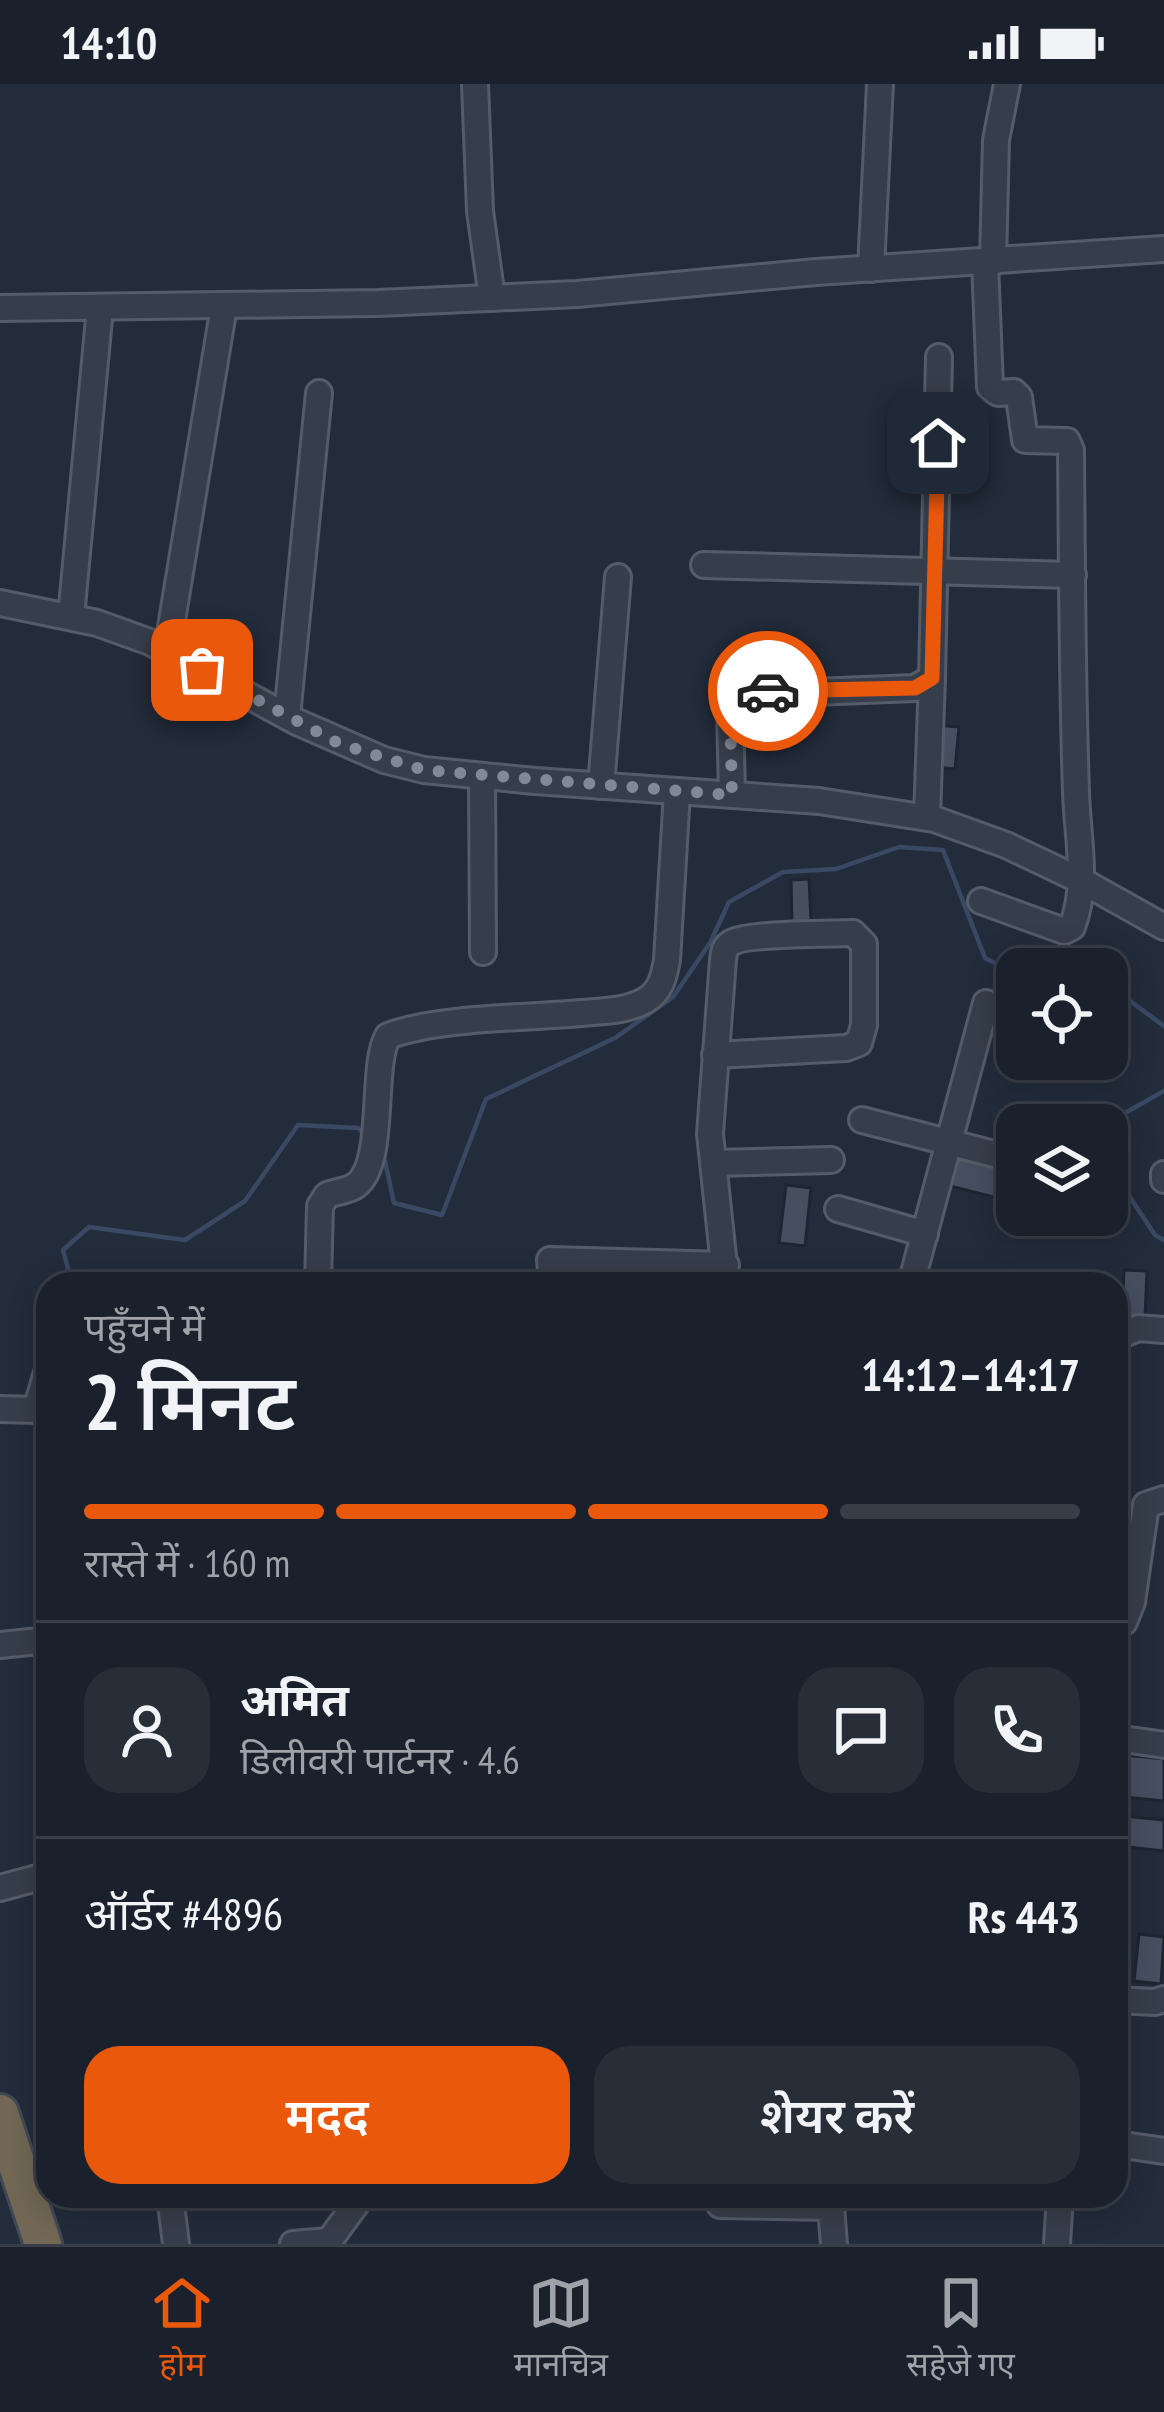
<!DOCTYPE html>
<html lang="hi">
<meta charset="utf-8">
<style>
:root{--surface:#1a212c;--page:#272e38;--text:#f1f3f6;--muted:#9fa3a9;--line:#383e48;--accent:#ea580c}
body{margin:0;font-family:"PT Sans Narrow","Noto Sans Devanagari",sans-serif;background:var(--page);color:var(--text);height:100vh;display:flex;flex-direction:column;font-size:45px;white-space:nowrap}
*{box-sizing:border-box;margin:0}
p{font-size:39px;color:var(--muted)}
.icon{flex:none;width:66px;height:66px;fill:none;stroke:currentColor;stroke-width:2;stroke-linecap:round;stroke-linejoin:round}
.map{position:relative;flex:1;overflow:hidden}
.panel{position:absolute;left:36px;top:1188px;width:1092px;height:936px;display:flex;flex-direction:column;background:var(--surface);border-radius:36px;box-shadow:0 6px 30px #0003,0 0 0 3px var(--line)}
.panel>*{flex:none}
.fabs{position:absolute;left:996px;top:864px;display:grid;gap:24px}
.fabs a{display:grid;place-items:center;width:132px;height:132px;border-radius:24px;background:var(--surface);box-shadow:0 6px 30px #0003,0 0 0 3px var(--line);font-size:60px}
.pin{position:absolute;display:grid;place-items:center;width:102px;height:102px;color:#fff;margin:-51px;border-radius:24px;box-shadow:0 6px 18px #0006}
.courier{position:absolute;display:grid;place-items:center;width:120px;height:120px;margin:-60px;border:9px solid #ea580c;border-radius:50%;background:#fff;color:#222;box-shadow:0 3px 15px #0007}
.summary em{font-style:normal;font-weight:600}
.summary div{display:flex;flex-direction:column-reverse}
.summary{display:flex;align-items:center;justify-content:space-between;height:204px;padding:0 48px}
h1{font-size:78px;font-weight:600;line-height:90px}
.bar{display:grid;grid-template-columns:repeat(4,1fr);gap:18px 12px;align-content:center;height:144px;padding:0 48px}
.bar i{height:15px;border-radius:9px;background:var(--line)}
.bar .selected{background:var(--accent)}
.bar p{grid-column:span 4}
.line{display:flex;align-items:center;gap:30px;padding:0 48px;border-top:3px solid var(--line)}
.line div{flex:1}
.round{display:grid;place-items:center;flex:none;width:126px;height:126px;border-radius:36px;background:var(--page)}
.action{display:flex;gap:24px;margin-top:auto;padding:24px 48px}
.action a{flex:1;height:138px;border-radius:36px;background:var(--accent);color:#fff;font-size:48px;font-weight:600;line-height:138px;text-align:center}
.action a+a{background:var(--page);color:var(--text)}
.status{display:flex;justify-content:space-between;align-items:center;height:84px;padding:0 60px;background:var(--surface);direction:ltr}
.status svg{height:33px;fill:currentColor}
.tabs{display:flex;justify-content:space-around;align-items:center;height:168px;border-top:3px solid var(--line);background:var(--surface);font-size:33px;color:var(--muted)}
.tabs a{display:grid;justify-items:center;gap:6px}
.tabs .selected{color:var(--accent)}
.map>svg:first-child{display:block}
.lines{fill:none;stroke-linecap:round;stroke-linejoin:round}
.stream{stroke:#394964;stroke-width:4.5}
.building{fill:#454f60;stroke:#1e2532;stroke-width:3}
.minor-casing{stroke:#555c69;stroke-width:30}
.highway-casing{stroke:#424956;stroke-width:42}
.minor{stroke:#373e4b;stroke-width:24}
.highway{stroke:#716754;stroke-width:36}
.done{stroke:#818896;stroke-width:12;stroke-dasharray:0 21.6}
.route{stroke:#ea580c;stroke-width:15}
</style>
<div class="status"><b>14:10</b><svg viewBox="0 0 49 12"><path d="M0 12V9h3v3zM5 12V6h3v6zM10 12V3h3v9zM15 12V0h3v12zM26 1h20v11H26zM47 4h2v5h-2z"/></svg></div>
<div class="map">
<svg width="1164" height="2160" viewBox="0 0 1164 2160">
<rect width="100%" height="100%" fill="#232c3b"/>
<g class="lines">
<g class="stream">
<polyline points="1107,900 1164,942"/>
<polyline points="1164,1007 1125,1029 1116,1092 1155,1151 1164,1156"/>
<polyline points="383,1068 394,1119 442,1131 486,1015 615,954 673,913 710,859 729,818 783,788 836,785 899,763 943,766 985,874 1017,890"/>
<polyline points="72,1200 63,1166 89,1143 185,1156 245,1117 298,1041 358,1044 366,1052"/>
</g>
</g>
<g class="building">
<polygon points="937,641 959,643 955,685 933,683"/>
<polygon points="809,795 811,837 792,838 791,796"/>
<polygon points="958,1067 1017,1082 1017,1119 950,1102"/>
<polygon points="786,1101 811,1104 805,1162 779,1159"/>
<polygon points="1124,1186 1147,1187 1145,1234 1122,1234"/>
<polygon points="1116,1670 1164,1675 1164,1717 1123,1713 1122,1732 1164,1736 1164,1767 1118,1762"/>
<polygon points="1139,1850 1164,1853 1161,1900 1134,1897"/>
</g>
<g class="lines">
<defs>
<g id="minor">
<polyline points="475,0 480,127 492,214"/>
<polyline points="993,178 996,56 1007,0"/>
<polyline points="871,185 880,0"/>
<polyline points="0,224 378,219 577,210 816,188 1164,165"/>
<polyline points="704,481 1073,491"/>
<polyline points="0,519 97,539 150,558 297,638 384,676 424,686 535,697 819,717 934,735 1006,761 1082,797 1164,843"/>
<polyline points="71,533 100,224"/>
<polyline points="167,567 224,222"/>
<polyline points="287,632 319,309"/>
<polyline points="482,692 483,868"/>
<polyline points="601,702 618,493"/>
<polyline points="732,711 730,626 739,611 915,604 932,594 939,273"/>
<polyline points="927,733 932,594"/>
<path d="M981,817L1064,847L1072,843C1089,799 1077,752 1076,707C1072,593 1072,480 1071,366L1067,357L1025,356L1019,313L1014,308L998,309L990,303L985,178"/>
<path d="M715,971L846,964L859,959L864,941V860L853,849C831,850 745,849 731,859C724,864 724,868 723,876L710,1050L726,1200"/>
<polyline points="862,1036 1017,1076"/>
<polyline points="714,1079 831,1076"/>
<polyline points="1164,1090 1164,1096"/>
<polyline points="838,1125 925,1150"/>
<path d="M318,1200L320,1122L327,1111C335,1108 347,1107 355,1102C387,1080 370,982 388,952C438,933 527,934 582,929C603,927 628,927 646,916C661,907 664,892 667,876L677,708"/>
<polyline points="552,1200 550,1176 726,1181"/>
<polyline points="911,1200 986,919"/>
<polyline points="1116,1253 1138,1244 1164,1246"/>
<polyline points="0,1325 36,1326 48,1285"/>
<polyline points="1116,1541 1124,1538 1132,1518 1146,1421 1164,1415"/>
<polyline points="0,1561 48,1556"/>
<polyline points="1116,1654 1164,1661"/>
<polyline points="0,1804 48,1791"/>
<polyline points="1116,1916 1155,1918 1164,1915"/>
<polyline points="1116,2060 1164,2067"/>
<polyline points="170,2112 176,2160"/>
<polyline points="719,2112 720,2121 831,2123 834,2160"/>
<polyline points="293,2160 329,2157 362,2112"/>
<polyline points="1057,2160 1060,2112"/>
</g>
<polyline id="highway" points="0,2029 43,2160"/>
</defs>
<use href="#minor" class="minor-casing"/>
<use href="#highway" class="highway-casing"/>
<use href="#minor" class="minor"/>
<use href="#highway" class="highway"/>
</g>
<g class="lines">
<polyline class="done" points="202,586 340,660 424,686 732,711 730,626 739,610 768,607"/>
<polyline class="route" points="768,607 915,604 932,594 938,359"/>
</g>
</svg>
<div class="fabs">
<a><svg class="icon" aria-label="locate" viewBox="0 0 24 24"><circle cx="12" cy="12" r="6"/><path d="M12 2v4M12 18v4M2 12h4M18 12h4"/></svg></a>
<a><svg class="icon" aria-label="layers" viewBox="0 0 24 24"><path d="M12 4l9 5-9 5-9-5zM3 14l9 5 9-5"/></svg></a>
</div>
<div class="pin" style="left:202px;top:586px;background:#ea580c"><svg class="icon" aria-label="bag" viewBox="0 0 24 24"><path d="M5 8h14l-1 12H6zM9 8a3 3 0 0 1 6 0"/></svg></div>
<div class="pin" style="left:938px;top:359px;background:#1f2937"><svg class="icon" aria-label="home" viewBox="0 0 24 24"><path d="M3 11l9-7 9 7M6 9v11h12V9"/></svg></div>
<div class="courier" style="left:768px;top:607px"><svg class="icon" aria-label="car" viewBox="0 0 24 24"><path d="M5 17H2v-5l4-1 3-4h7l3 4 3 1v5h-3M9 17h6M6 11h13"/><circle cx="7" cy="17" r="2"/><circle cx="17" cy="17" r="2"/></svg></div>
<section class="panel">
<div class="summary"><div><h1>2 मिनट</h1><p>पहुँचने में</p></div><em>14:12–14:17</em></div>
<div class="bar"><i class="selected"></i><i class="selected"></i><i class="selected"></i><i></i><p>रास्ते में · 160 m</p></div>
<div class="line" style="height:216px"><a class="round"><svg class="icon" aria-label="person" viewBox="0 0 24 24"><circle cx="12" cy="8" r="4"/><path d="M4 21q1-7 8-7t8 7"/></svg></a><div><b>अमित</b><p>डिलीवरी पार्टनर · 4.6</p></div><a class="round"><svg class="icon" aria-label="chat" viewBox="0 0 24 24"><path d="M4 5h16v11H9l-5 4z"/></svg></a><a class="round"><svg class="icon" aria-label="phone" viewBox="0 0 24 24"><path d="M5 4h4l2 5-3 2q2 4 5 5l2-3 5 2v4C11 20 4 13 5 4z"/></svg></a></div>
<div class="line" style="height:156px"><div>ऑर्डर #4896</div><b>Rs 443</b></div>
<div class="action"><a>मदद</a><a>शेयर करें</a></div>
</section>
</div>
<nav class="tabs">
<a class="selected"><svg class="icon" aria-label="home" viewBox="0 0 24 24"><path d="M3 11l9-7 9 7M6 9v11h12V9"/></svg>होम</a>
<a><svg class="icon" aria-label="map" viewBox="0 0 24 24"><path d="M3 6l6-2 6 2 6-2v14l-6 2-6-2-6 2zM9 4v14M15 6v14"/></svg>मानचित्र</a>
<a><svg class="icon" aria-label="saved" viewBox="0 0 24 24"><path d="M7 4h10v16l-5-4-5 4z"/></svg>सहेजे गए</a>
</nav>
